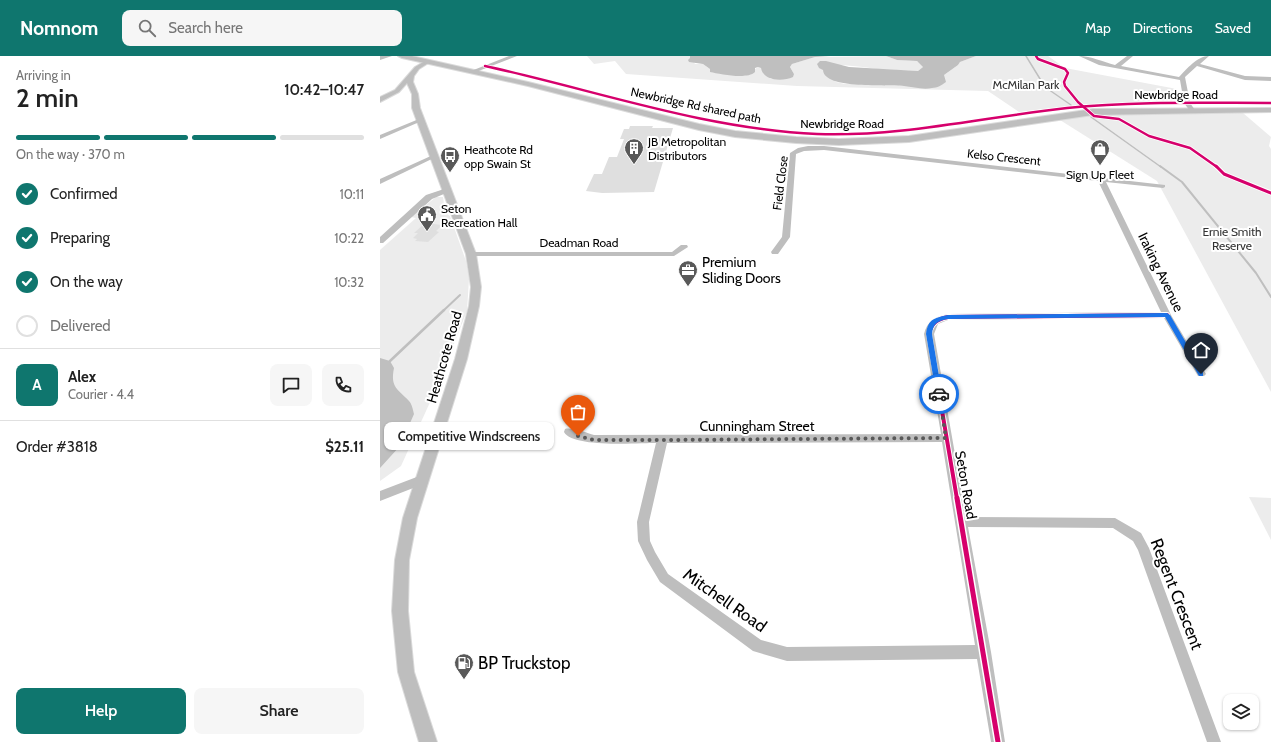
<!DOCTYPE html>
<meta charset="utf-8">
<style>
:root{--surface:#fff;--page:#f6f6f6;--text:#222;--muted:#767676;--line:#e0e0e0;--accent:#0f766e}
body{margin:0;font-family:Cabin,sans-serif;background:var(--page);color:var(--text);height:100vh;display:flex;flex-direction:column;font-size:15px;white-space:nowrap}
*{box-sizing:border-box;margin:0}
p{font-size:13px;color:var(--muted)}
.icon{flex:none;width:22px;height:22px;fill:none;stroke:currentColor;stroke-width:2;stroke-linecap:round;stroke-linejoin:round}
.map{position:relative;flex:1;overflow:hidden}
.panel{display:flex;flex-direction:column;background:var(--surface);width:380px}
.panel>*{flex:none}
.tools{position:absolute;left:843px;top:638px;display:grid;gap:8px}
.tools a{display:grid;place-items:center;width:36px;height:36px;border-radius:8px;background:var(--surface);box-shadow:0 1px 3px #0004;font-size:20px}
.pin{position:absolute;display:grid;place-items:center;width:34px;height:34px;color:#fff;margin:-41px -17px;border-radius:50% 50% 50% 0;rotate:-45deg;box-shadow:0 0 4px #0007}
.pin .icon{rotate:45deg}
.courier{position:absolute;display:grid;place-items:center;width:40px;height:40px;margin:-20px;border:3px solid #1a73e8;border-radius:50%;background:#fff;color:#222;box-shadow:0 1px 5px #0007}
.bubble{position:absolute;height:28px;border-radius:8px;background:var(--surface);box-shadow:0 1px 3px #0004;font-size:13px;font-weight:600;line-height:28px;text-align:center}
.headline em{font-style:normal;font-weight:600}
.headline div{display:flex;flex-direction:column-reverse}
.headline{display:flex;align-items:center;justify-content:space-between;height:68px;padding:0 16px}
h1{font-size:26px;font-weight:600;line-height:30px}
.bar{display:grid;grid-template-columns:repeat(4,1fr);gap:6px 4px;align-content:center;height:48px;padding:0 16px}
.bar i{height:5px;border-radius:3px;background:var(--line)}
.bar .active{background:var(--accent)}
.bar p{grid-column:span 4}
.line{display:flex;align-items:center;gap:10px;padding:0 16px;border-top:1px solid var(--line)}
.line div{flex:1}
.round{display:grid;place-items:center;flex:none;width:42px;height:42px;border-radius:8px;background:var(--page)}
ol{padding:0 16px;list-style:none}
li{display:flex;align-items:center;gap:12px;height:44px}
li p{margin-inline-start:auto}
li .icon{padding:4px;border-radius:50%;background:var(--accent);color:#fff;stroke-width:4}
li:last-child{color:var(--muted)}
li i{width:22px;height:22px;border:2px solid var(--line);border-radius:50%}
.action{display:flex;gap:8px;margin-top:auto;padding:8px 16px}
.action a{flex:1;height:46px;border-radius:8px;background:var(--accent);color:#fff;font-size:16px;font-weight:600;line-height:46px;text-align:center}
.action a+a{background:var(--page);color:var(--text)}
header{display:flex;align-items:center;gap:24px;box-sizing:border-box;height:56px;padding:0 20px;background:var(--accent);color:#fff}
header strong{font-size:19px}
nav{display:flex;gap:22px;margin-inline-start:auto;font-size:14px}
.search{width:280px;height:36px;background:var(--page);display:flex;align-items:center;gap:10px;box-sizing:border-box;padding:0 14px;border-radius:8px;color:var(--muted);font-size:15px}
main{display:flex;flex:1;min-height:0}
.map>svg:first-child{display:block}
.green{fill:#ececec}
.water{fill:#bfbfbf}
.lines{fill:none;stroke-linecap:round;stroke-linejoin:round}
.stream-far2{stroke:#bfbfbf;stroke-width:1.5}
.stream-far1{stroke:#bfbfbf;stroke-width:2}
.stream{stroke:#bfbfbf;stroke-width:2.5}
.building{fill:#dfdfdf}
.major-casing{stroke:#dbdbdb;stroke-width:2}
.highway-casing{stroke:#dbdbdb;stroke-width:2}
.minor{fill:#bebebe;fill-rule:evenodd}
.major{fill:#bebebe;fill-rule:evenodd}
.highway{fill:#bebebe;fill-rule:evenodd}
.cycleway-far3-casing{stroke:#fff;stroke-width:4}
.cycleway-far2-casing{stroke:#fff;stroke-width:5}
.cycleway-far1-casing{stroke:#fff;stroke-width:6}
.cycleway-casing{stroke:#fff;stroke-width:8}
.cycleway-far3{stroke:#d6006c;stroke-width:2.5}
.cycleway-far2{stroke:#d6006c;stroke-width:3}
.cycleway-far1{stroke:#d6006c;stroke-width:4}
.cycleway{stroke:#d6006c;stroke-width:5}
.route{fill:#1a73e8}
.done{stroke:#595959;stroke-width:4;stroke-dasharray:0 7.2}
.labels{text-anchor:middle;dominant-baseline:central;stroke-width:4;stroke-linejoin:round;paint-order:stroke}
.far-park-label{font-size:12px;fill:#333;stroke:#fff}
.far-street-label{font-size:12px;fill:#000;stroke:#fff}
.far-poi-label{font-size:12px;fill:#000;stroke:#fff;text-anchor:start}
.poi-label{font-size:14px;fill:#000;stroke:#fff;text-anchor:start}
.street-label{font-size:14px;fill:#000;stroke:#fff}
.near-street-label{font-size:17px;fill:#000;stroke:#fff}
.near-poi-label{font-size:17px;fill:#000;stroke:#fff;text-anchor:start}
</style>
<header>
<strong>Nomnom</strong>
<div class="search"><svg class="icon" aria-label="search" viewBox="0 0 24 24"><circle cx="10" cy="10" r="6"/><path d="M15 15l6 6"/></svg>Search here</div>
<nav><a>Map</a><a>Directions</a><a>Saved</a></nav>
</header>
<main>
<section class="panel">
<div class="headline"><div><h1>2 min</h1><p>Arriving in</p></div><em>10:42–10:47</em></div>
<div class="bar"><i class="active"></i><i class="active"></i><i class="active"></i><i></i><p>On the way · 370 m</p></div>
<ol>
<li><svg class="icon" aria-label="check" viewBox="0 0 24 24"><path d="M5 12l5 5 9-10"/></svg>Confirmed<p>10:11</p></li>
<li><svg class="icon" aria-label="check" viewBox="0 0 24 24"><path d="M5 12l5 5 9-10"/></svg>Preparing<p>10:22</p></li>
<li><svg class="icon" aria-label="check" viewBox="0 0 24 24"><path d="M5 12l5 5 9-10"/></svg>On the way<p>10:32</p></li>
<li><i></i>Delivered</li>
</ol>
<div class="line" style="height:72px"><b class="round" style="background:var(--accent);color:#fff">A</b><div><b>Alex</b><p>Courier · 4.4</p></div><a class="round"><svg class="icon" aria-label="chat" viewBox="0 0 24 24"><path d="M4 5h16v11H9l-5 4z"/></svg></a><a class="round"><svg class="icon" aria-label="phone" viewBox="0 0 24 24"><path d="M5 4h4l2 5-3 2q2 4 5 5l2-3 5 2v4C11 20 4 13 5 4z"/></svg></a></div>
<div class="line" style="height:52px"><div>Order #3818</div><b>$25.11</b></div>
<div class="action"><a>Help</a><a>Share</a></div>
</section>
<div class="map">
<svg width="891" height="686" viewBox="0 0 891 686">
<rect width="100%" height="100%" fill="#fff"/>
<g class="green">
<polygon points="207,0 310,0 315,8 323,8 330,13 330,16 365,20 378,11 381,12 383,17 391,23 414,18 410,11 412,8 435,1 506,0 517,4 537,5 543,11 538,15 497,13 483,11 462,9 444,14 456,26 465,28 522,29 551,32 561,29 564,19 578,9 580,6 596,0 668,0 685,12 797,33 798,46 709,48 639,56 608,35 417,30 246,18 235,5 214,8"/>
<polygon points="806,57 863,57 891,81 889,90 891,93 891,336 777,125 680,64 719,58"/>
<path d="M56,141H63C65,149 61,154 70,160L86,205L89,223L87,255L56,333L21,410L0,425V194L36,162L31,161Z"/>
<polygon points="869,441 891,442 891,484"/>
</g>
<g class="water">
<path d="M310,0H450L435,1L412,8L410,11L414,18L413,21C402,26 383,25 381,12L378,11L375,12V16C367,24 340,18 330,16V13L323,8L309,6L308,4L310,2Z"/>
<path d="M506,0H596L580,6L578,9L564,19L566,26C562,29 557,32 552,32C543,34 533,31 524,30C509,28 444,34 443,14L439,12L437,8L440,5H446L469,11L538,15L543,11L537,5L517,4Z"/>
<path d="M0,302L10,305L14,312C10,332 18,333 29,345C32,348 33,354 34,358L20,390L0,412Z"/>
</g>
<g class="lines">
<g class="stream-far2">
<polyline points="646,0 665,31 691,49"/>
<polyline points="711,61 781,111"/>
</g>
<g class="stream-far1">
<polyline points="780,110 802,126 876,217 891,241"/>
<polyline points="63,255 80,239"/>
</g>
<polyline class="stream" points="10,305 64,254"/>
</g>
<g class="building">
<polygon points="250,70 273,70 272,72 293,72 274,136 222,137 206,135 214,118 222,118 229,101 237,101 244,83 240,83 244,73 249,73"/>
<polygon points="45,167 62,169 56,175 59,176 48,186 35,185 37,183 33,182 38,177 34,177"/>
</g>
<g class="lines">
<defs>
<polygon id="major" points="45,5 50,6 39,13 34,20 33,26 38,38 40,52 96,198 101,231 99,250 87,303 37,462 29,504 28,555 34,616 57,686 39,686 18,616 12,555 15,504 23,462 75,303 89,250 91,231 86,198 32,52 32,38 27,27 19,36 0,46 0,41 15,34 35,11"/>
<polygon id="highway" points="18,0 32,0 148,26 319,68 355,75 416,81 459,83 529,80 713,53 891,52 891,56 713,59 529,86 459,89 416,87 355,81 319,74 148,30 22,2"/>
</defs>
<use href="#major" class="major-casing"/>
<use href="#highway" class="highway-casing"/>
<g class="minor">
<polygon points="0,0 12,0 0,4"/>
<polygon points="129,0 137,0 96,16 91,15"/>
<path d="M699,0C711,0 723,6 735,9L747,0H753L741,10L799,21C807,13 817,0 829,0L820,8L865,20L891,21V25L865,24L817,10L805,21L810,47L815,54L812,56L810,55L804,47L800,24L719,9Z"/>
<polygon points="39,63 44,64 0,83 0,79"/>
<path d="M428,90H444L785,129V131L783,132L726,126L791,259L826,318L824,320H818L784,262L568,264L558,268L554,278L586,461L735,462L761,477L769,492L841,686H827L758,494L753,485L733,472L588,471L611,596L625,686H611L597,603L407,605L373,595L280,526L267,504L258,485L257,466L276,387C259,387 192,392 184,376L185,373C191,371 207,377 214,379L561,378L544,278C547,265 555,261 568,258L781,256L718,125L444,94L424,95L416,98L410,181L398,198H392L391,196L402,181L410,97L418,92ZM562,386L595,589L407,591L381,584L288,518L275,496L270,485L269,466L287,387Z"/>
<polygon points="53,99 58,100 0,128 0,123"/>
<polygon points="64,133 70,133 71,135 52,143 3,187 0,187 0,181 46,139"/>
<polygon points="301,189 307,189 308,191 294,200 91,200 87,198 91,196 292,196"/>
<polygon points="42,419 46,421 48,424 46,427 0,445 0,435"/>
</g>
<use href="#major" class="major"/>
<use href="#highway" class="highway"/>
<defs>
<g id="cycleway-far3">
<polyline points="656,0 658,3 685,13 688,17 684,26 685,30 698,46 714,60 739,63 769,80 810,92 837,111"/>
<path d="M105,10C215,34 324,73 437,78C522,81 604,61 687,52C755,45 823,47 891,47"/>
</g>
<polyline id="cycleway-far2" points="836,110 844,118 891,137"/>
<path id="cycleway-far1" d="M577,443L549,278C551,267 557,263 568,261L787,259"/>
<polyline id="cycleway" points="577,442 618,686"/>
</defs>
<use href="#cycleway-far3" class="cycleway-far3-casing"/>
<use href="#cycleway-far2" class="cycleway-far2-casing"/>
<use href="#cycleway-far1" class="cycleway-far1-casing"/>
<use href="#cycleway" class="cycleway-casing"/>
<use href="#cycleway-far3" class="cycleway-far3"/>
<use href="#cycleway-far2" class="cycleway-far2"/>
<use href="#cycleway-far1" class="cycleway-far1"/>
<use href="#cycleway" class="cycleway"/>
</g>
<path class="route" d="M787,257L790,259L823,316V320H819L785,261L568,263C557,265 553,268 552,278L562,338L559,340L556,338L546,278C548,263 554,262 568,259Z"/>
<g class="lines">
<polyline class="done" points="198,380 214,384 282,384 566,382 559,338"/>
</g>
<defs>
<symbol id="building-pin" viewBox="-11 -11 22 30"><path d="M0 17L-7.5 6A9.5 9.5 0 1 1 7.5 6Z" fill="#595959" stroke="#fff"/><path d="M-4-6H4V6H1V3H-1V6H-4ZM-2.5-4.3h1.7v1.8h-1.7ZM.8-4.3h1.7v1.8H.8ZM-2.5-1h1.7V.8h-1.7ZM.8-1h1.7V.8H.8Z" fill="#fff"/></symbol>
<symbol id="shop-pin" viewBox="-11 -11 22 30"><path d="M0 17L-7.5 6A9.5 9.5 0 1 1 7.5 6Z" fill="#595959" stroke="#fff"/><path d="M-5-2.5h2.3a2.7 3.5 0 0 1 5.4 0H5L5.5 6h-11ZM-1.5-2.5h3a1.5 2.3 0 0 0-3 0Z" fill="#fff"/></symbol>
<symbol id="bus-pin" viewBox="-11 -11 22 30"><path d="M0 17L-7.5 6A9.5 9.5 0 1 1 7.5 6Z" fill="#595959" stroke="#fff"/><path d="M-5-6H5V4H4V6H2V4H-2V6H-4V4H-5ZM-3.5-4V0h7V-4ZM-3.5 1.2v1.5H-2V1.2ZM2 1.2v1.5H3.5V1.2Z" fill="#fff"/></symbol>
<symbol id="civic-pin" viewBox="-11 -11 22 30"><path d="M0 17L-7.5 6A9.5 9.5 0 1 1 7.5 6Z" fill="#595959" stroke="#fff"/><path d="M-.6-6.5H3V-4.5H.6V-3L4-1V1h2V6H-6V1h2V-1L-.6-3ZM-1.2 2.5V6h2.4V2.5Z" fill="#fff"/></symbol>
<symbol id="office-pin" viewBox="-11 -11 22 30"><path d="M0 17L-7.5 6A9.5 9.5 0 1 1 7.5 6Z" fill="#595959" stroke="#fff"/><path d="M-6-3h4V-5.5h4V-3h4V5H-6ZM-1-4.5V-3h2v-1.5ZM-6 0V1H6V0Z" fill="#fff"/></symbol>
<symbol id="fuel-pin" viewBox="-11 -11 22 30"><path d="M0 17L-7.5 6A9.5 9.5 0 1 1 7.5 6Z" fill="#595959" stroke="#fff"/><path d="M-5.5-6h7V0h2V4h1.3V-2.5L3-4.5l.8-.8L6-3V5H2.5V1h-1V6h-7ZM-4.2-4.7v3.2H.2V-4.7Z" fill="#fff"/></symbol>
</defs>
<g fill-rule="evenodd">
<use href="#building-pin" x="243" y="81" width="22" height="30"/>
<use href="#shop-pin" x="709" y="82" width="22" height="30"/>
<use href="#bus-pin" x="59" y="89" width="22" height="30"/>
<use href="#civic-pin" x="36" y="148" width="22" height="30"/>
<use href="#office-pin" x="297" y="203" width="22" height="30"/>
<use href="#fuel-pin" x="73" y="596" width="22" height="30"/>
</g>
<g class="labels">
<g class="far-park-label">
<text x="646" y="28">McMilan Park</text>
<text x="852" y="175">Ernie Smith<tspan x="852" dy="14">Reserve</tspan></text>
</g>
<g class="far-street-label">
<text x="796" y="38">Newbridge Road</text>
<text transform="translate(316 49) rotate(12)">Newbridge Rd shared path</text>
<text x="462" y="67">Newbridge Road</text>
<text transform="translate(624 101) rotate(6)">Kelso Crescent</text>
<text transform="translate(400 127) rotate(-83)">Field Close</text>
<text x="199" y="186">Deadman Road</text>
</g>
<g class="far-poi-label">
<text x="268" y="85">JB Metropolitan<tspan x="268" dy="14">Distributors</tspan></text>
<text x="84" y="93">Heathcote Rd<tspan x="84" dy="14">opp Swain St</tspan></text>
<text x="720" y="118" text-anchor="middle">Sign Up Fleet</text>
<text x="61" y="152">Seton<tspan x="61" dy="14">Recreation Hall</tspan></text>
</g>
<g class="poi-label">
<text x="322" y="206">Premium<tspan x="322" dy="16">Sliding Doors</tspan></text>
</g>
<g class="street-label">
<text transform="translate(781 216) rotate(64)">Iraking Avenue</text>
<text transform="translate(64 301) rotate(-74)">Heathcote Road</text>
<text x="377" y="370">Cunningham Street</text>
<text transform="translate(586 429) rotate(80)">Seton Road</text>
</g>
<g class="near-street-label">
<text transform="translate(797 538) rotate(69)">Regent Crescent</text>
<text transform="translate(345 544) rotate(35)">Mitchell Road</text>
</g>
<g class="near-poi-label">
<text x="98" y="607">BP Truckstop</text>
</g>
</g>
</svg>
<div class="tools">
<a><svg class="icon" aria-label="layers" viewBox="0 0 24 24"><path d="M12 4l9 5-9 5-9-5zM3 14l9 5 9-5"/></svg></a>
</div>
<div class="pin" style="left:198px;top:380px;background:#ea580c"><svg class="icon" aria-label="bag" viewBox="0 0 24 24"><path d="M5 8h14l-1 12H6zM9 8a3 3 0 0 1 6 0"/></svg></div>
<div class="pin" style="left:821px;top:318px;background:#1f2937"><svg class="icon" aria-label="home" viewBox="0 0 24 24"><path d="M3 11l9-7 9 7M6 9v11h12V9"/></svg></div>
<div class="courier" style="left:559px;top:338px"><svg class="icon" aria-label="car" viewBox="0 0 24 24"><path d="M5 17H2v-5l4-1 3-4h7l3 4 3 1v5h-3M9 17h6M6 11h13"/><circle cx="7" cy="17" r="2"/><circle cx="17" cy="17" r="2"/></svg></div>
<div class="bubble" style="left:4px;top:366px;width:170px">Competitive Windscreens</div>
</div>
</main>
